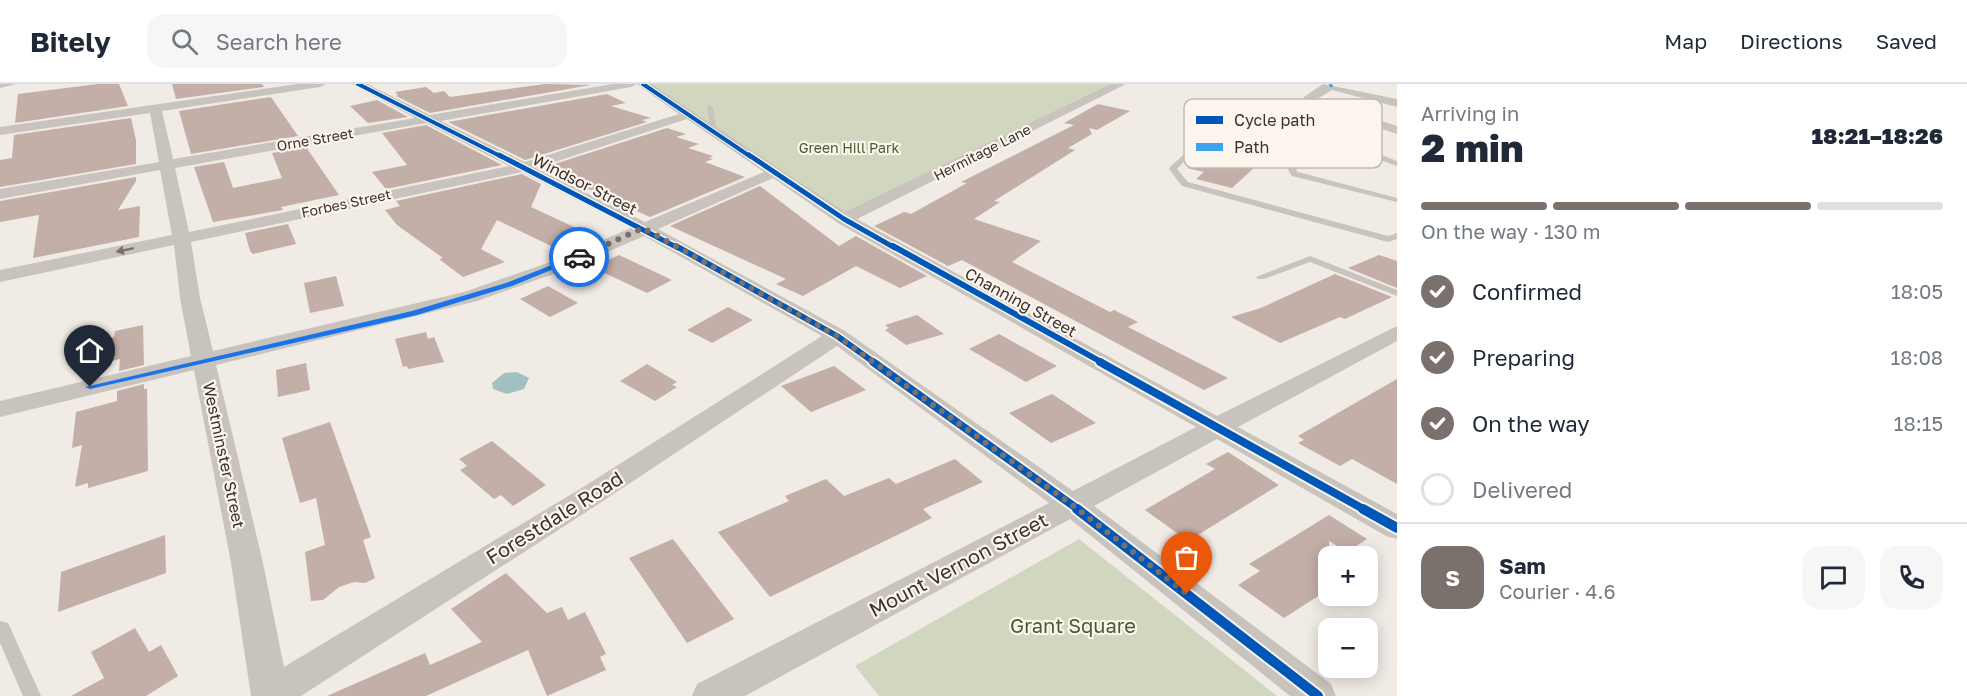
<!DOCTYPE html>
<meta charset="utf-8">
<style>
:root{--surface:#fff;--page:#f6f6f7;--text:#1f2937;--muted:#747a83;--line:#e0e1e3;--accent:#7a716c}
body{margin:0;font-family:"Golos Text",sans-serif;background:var(--page);color:var(--text);height:100vh;display:flex;flex-direction:column;font-size:22px;white-space:nowrap}
*{box-sizing:border-box;margin:0}
p{font-size:20px;color:var(--muted)}
.icon{flex:none;width:33px;height:33px;fill:none;stroke:currentColor;stroke-width:2;stroke-linecap:round;stroke-linejoin:round}
.map{position:relative;flex:1;overflow:hidden}
.side{display:flex;flex-direction:column;background:var(--surface);width:570px}
.side>*{flex:none}
.buttons{position:absolute;left:1318px;top:462px;display:grid;gap:12px}
.buttons a{display:grid;place-items:center;width:60px;height:60px;border-radius:12px;background:var(--surface);box-shadow:0 3px 15px #0003;font-size:30px}
.pin{position:absolute;display:grid;place-items:center;width:51px;height:51px;color:#fff;margin:-62px -26px;border-radius:50% 50% 50% 0;rotate:-45deg;box-shadow:0 0 6px #0007}
.pin .icon{rotate:45deg}
.courier{position:absolute;display:grid;place-items:center;width:60px;height:60px;margin:-30px;border:4px solid #1a73e8;border-radius:50%;background:#fff;color:#222;box-shadow:0 2px 8px #0007}
.overview em{font-style:normal;font-weight:800}
.overview div{display:flex;flex-direction:column-reverse}
.overview{display:flex;align-items:center;justify-content:space-between;height:102px;padding:0 24px}
h1{font-size:39px;font-weight:800;line-height:45px}
.bar{display:grid;grid-template-columns:repeat(4,1fr);gap:9px 6px;align-content:center;height:72px;padding:0 24px}
.bar i{height:8px;border-radius:4px;background:var(--line)}
.bar .current{background:var(--accent)}
.bar p{grid-column:span 4}
.line{display:flex;align-items:center;gap:15px;padding:0 24px;border-top:2px solid var(--line)}
.line div{flex:1}
.round{display:grid;place-items:center;flex:none;width:63px;height:63px;border-radius:18px;background:var(--page)}
ol{padding:0 24px;list-style:none}
li{display:flex;align-items:center;gap:18px;height:66px}
li p{margin-inline-start:auto}
li .icon{padding:6px;border-radius:50%;background:var(--accent);color:#fff;stroke-width:4}
li:last-child{color:var(--muted)}
li i{width:33px;height:33px;border:3px solid var(--line);border-radius:50%}
header{display:flex;align-items:center;gap:36px;box-sizing:border-box;height:84px;padding:0 30px;background:var(--surface);border-bottom:2px solid var(--line)}
header strong{font-size:28px}
nav{display:flex;gap:33px;margin-inline-start:auto;font-size:21px}
.search{width:420px;height:54px;background:var(--page);display:flex;align-items:center;gap:15px;box-sizing:border-box;padding:0 21px;border-radius:18px;color:var(--muted);font-size:22px}
main{display:flex;flex:1;min-height:0}
.map>svg:first-child{display:block}
.green{fill:#d1d6bf}
.water{fill:#a1c2c1}
.building{fill:#c3afa7}
.lines{fill:none;stroke-linecap:round;stroke-linejoin:round}
.lane{fill:#c9c3be;fill-rule:evenodd}
.street{fill:#c9c3be;fill-rule:evenodd}
.quiet{stroke:#3fa3eb;stroke-width:3;stroke-dasharray:6 3;stroke-linecap:butt}
.cycleway-far4-casing{stroke:#fbf5ee;stroke-width:6}
.cycleway-far3-casing{stroke:#fbf5ee;stroke-width:8}
.cycleway-far2-casing{stroke:#fbf5ee;stroke-width:9}
.cycleway-far1-casing{stroke:#fbf5ee;stroke-width:12}
.cycleway-casing{stroke:#fbf5ee;stroke-width:14}
.cycleway-far4{stroke:#0057b8;stroke-width:4}
.cycleway-far3{stroke:#0057b8;stroke-width:5}
.cycleway-far2{stroke:#0057b8;stroke-width:6}
.cycleway-far1{stroke:#0057b8;stroke-width:8}
.cycleway{stroke:#0057b8;stroke-width:10}
.oneway{fill:#7b726d}
.route{fill:#1a73e8}
.done{stroke:#7a716c;stroke-width:6;stroke-dasharray:0 10.8}
.labels{text-anchor:middle;dominant-baseline:central;stroke-width:4.5;stroke-linejoin:round;paint-order:stroke}
.far-street-label{font-size:14px;fill:#3b302b;stroke:#fbf5ee}
.far-park-label{font-size:14px;fill:#4a5a2e;stroke:#fbf5ee}
.street-label{font-size:16px;fill:#3b302b;stroke:#fbf5ee}
.near-street-label{font-size:20px;fill:#3b302b;stroke:#fbf5ee}
.near-park-label{font-size:20px;fill:#4a5a2e;stroke:#fbf5ee}
.key{fill:#fbf5ee;stroke:#c1bab4;stroke-width:1.5}
.key-label{font-size:16px;fill:#3b302b}
</style>
<header>
<strong>Bitely</strong>
<div class="search"><svg class="icon" aria-label="search" viewBox="0 0 24 24"><circle cx="10" cy="10" r="6"/><path d="M15 15l6 6"/></svg>Search here</div>
<nav><a>Map</a><a>Directions</a><a>Saved</a></nav>
</header>
<main>
<div class="map">
<svg width="1397" height="612" viewBox="0 0 1397 612">
<rect width="100%" height="100%" fill="#f0ebe5"/>
<g class="green">
<polygon points="643,0 1120,0 844,135"/>
<polygon points="1079,455 1277,612 879,612 855,582"/>
</g>
<polygon class="water" points="517,288 529,294 524,305 507,310 493,305 492,299 504,289"/>
<g class="building">
<polygon points="98,0 119,0 128,22 15,39 18,10"/>
<polygon points="172,0 262,0 264,3 176,15"/>
<polygon points="545,0 591,1 430,29 396,12 398,11 395,8 426,3 434,9 444,7 450,13"/>
<polygon points="607,10 626,19 611,22 651,34 642,36 647,38 525,76 448,38"/>
<polygon points="271,13 298,52 191,70 179,27"/>
<polygon points="377,16 408,33 368,39 350,22"/>
<polygon points="1098,20 1130,27 1097,46 1089,44 1092,50 1068,64 1075,66 994,117 1000,118 974,135 1041,157 1012,178 1110,228 1114,226 1138,238 1128,243 1228,294 1204,306 962,176 948,182 874,142 904,128 911,130 967,99 961,98 1074,41 1064,39"/>
<polygon points="131,34 136,56 136,80 0,103 0,76 12,74 14,51"/>
<polygon points="426,41 502,81 386,105 372,88 407,81 382,49"/>
<polygon points="667,44 686,50 676,53 699,60 688,64 713,72 709,74 713,75 705,78 745,93 650,133 542,84"/>
<polygon points="1239,48 1265,53 1262,55 1269,57 1265,60 1277,63 1232,104 1196,95 1204,88 1187,84"/>
<polygon points="306,63 339,111 281,123 283,126 213,138 194,83 224,78 233,104 282,94 272,69"/>
<polygon points="522,90 541,100 531,123 587,149 551,162 497,136 481,165 505,178 463,193 439,175 443,174 397,141 385,126 400,122 396,117"/>
<polygon points="136,93 136,97 118,126 140,122 139,153 33,174 39,131 0,138 0,117"/>
<polygon points="760,102 839,162 856,152 927,192 900,204 856,182 803,212 776,200 786,195 670,142"/>
<polygon points="288,140 296,160 253,170 250,167 245,149"/>
<polygon points="619,171 672,196 647,209 592,183"/>
<polygon points="1379,171 1397,177 1397,204 1348,184"/>
<polygon points="1335,190 1392,213 1345,235 1340,233 1280,259 1231,233 1261,224"/>
<polygon points="336,192 344,222 310,229 304,199"/>
<polygon points="548,202 578,219 550,233 520,215"/>
<polygon points="728,223 753,236 712,259 687,246"/>
<polygon points="917,231 944,250 906,261 885,246 889,244 885,241"/>
<polygon points="143,241 144,281 119,287 120,275 102,279 104,255 114,253 115,247"/>
<polygon points="426,248 428,255 434,253 444,278 408,285 407,282 403,283 395,255"/>
<polygon points="999,250 1057,282 1026,298 969,265"/>
<polygon points="306,279 310,306 278,313 276,286"/>
<polygon points="647,280 677,298 672,301 677,303 655,317 620,297"/>
<polygon points="834,282 866,306 811,328 781,302"/>
<polygon points="1397,295 1397,400 1352,375 1340,382 1298,359 1304,356 1298,352"/>
<polygon points="144,300 144,305 147,305 148,387 88,404 88,399 75,403 82,361 72,364 76,328 117,317 117,307"/>
<polygon points="1052,310 1096,339 1051,359 1009,329"/>
<polygon points="330,338 371,453 363,456 375,494 365,499 354,498 339,503 323,516 311,517 305,468 325,461 316,414 300,419 282,354"/>
<polygon points="492,357 546,401 513,422 501,411 494,415 460,386 467,382 459,375"/>
<polygon points="1228,368 1279,401 1188,457 1145,426 1215,385 1206,380"/>
<polygon points="955,375 983,398 923,425 932,434 770,513 718,448 789,417 785,412 826,395 844,412 889,394 896,400"/>
<polygon points="1329,431 1367,455 1347,468 1329,457 1329,505 1284,534 1238,501 1260,487 1249,480"/>
<polygon points="165,451 166,489 58,528 61,488"/>
<polygon points="673,455 734,535 687,559 629,474"/>
<polygon points="506,489 547,529 562,523 568,536 585,528 606,570 600,573 606,586 547,612 528,566 426,612 327,612 425,569 430,581 482,558 451,525"/>
<polygon points="135,544 149,568 161,561 178,592 146,612 71,612 104,594 91,568"/>
</g>
<g class="lines">
<g class="lane">
<polygon points="710,21 713,23 717,49 714,51 711,49 707,23"/>
<path d="M1239,37C1293,40 1347,57 1397,77V82L1321,55L1296,86L1298,88L1397,114V118L1292,92L1288,86L1315,54C1291,47 1246,34 1222,44C1205,52 1190,72 1177,85L1188,98L1388,152L1397,149V155L1388,158L1182,102L1169,85L1170,83L1214,43Z"/>
<polygon points="1310,172 1397,206 1397,212 1310,178 1264,195 1258,195 1256,193"/>
<polygon points="0,537 8,539 41,612 23,612 0,559"/>
</g>
<g class="street">
<polygon points="0,0 16,0 0,4"/>
<path d="M297,0H326L320,3L162,27L173,75L415,34L352,0H367L430,31L612,0H637L631,3L441,37L525,78L679,30L637,0H651L845,128L1111,0H1126L857,135L1217,332L1397,242V257L1238,343L1397,430V455L1386,452L1217,355L1094,422L1331,600L1336,612H1290L1070,435L745,612H692L697,600L1049,419L837,262L600,419L301,612H251L231,479L194,286L0,333V317L191,272L180,214L174,161L0,198V186L172,151L160,86L0,115V105L159,78L150,29L0,51V43ZM687,35L764,88L645,138L536,84ZM426,39L509,82L189,148L175,84ZM522,88L631,144L559,175L464,208L213,267L200,214L191,158ZM773,94L838,139L1196,343L1073,407L845,247L658,145ZM644,152L822,252L580,405L284,583L263,479L216,281L477,217L573,183Z"/>
<polygon points="1323,0 1397,15 1397,23 1332,6 1317,15 1397,42 1397,50 1304,19 1304,13"/>
</g>
<polyline class="quiet" points="1330,0 1332,3"/>
<defs>
<g id="cycleway-far4">
<polyline points="358,0 502,73"/>
<polyline points="643,0 751,73"/>
</g>
<g id="cycleway-far3">
<polyline points="499,71 678,164"/>
<polyline points="749,71 844,135 895,164"/>
</g>
<g id="cycleway-far2">
<polyline points="676,162 837,252 875,279"/>
<polyline points="893,162 1103,279"/>
</g>
<g id="cycleway-far1">
<polyline points="873,278 1079,426"/>
<polyline points="1100,278 1365,426"/>
</g>
<g id="cycleway">
<polyline points="1077,425 1318,612"/>
<polyline points="1363,425 1397,444"/>
</g>
</defs>
<use href="#cycleway-far4" class="cycleway-far4-casing"/>
<use href="#cycleway-far3" class="cycleway-far3-casing"/>
<use href="#cycleway-far2" class="cycleway-far2-casing"/>
<use href="#cycleway-far1" class="cycleway-far1-casing"/>
<use href="#cycleway" class="cycleway-casing"/>
<use href="#cycleway-far4" class="cycleway-far4"/>
<use href="#cycleway-far3" class="cycleway-far3"/>
<use href="#cycleway-far2" class="cycleway-far2"/>
<use href="#cycleway-far1" class="cycleway-far1"/>
<use href="#cycleway" class="cycleway"/>
</g>
<defs><path id="oneway-solid" d="M-6-.8H1V-3.2L6.5 0L1 3.2V.8H-6Z" transform="scale(1.5)"/></defs>
<use class="oneway" href="#oneway-solid" transform="translate(125 166) rotate(168)"/>
<polygon class="route" points="577,171 583,173 512,202 417,231 90,305 85,303 412,227 506,199"/>
<g class="lines">
<polyline class="done" points="579,173 643,144 837,252 1071,420 1187,510"/>
</g>
<g class="labels">
<g class="far-street-label">
<text transform="translate(315 55) rotate(-10)">Orne Street</text>
<text transform="translate(982 68) rotate(-27)">Hermitage Lane</text>
<text transform="translate(346 119) rotate(-12)">Forbes Street</text>
</g>
<g class="far-park-label">
<text x="849" y="63">Green Hill Park</text>
</g>
<g class="street-label">
<text transform="translate(585 100) rotate(27)">Windsor Street</text>
<text transform="translate(1021 218) rotate(29)">Channing Street</text>
<text transform="translate(224 371) rotate(78)">Westminster Street</text>
</g>
<g class="near-street-label">
<text transform="translate(554 433) rotate(-32)">Forestdale Road</text>
<text transform="translate(958 480) rotate(-28)">Mount Vernon Street</text>
</g>
<g class="near-park-label">
<text x="1073" y="541">Grant Square</text>
</g>
</g>
<rect x="1184" y="15" width="198" height="69" rx="9" class="key"/>
<rect x="1196" y="32" width="27" height="8" fill="#0057b8"/>
<rect x="1196" y="59" width="27" height="8" fill="#3fa3eb"/>
<g class="key-label">
<text x="1234" y="42">Cycle path</text>
<text x="1234" y="69">Path</text>
</g>
</svg>
<div class="buttons">
<a>+</a>
<a>−</a>
</div>
<div class="pin" style="left:1187px;top:510px;background:#ea580c"><svg class="icon" aria-label="bag" viewBox="0 0 24 24"><path d="M5 8h14l-1 12H6zM9 8a3 3 0 0 1 6 0"/></svg></div>
<div class="pin" style="left:90px;top:303px;background:#1f2937"><svg class="icon" aria-label="home" viewBox="0 0 24 24"><path d="M3 11l9-7 9 7M6 9v11h12V9"/></svg></div>
<div class="courier" style="left:579px;top:173px"><svg class="icon" aria-label="car" viewBox="0 0 24 24"><path d="M5 17H2v-5l4-1 3-4h7l3 4 3 1v5h-3M9 17h6M6 11h13"/><circle cx="7" cy="17" r="2"/><circle cx="17" cy="17" r="2"/></svg></div>
</div>
<section class="side">
<div class="overview"><div><h1>2 min</h1><p>Arriving in</p></div><em>18:21–18:26</em></div>
<div class="bar"><i class="current"></i><i class="current"></i><i class="current"></i><i></i><p>On the way · 130 m</p></div>
<ol>
<li><svg class="icon" aria-label="check" viewBox="0 0 24 24"><path d="M5 12l5 5 9-10"/></svg>Confirmed<p>18:05</p></li>
<li><svg class="icon" aria-label="check" viewBox="0 0 24 24"><path d="M5 12l5 5 9-10"/></svg>Preparing<p>18:08</p></li>
<li><svg class="icon" aria-label="check" viewBox="0 0 24 24"><path d="M5 12l5 5 9-10"/></svg>On the way<p>18:15</p></li>
<li><i></i>Delivered</li>
</ol>
<div class="line" style="height:108px"><b class="round" style="background:var(--accent);color:#fff">S</b><div><b>Sam</b><p>Courier · 4.6</p></div><a class="round"><svg class="icon" aria-label="chat" viewBox="0 0 24 24"><path d="M4 5h16v11H9l-5 4z"/></svg></a><a class="round"><svg class="icon" aria-label="phone" viewBox="0 0 24 24"><path d="M5 4h4l2 5-3 2q2 4 5 5l2-3 5 2v4C11 20 4 13 5 4z"/></svg></a></div>
</section>
</main>
